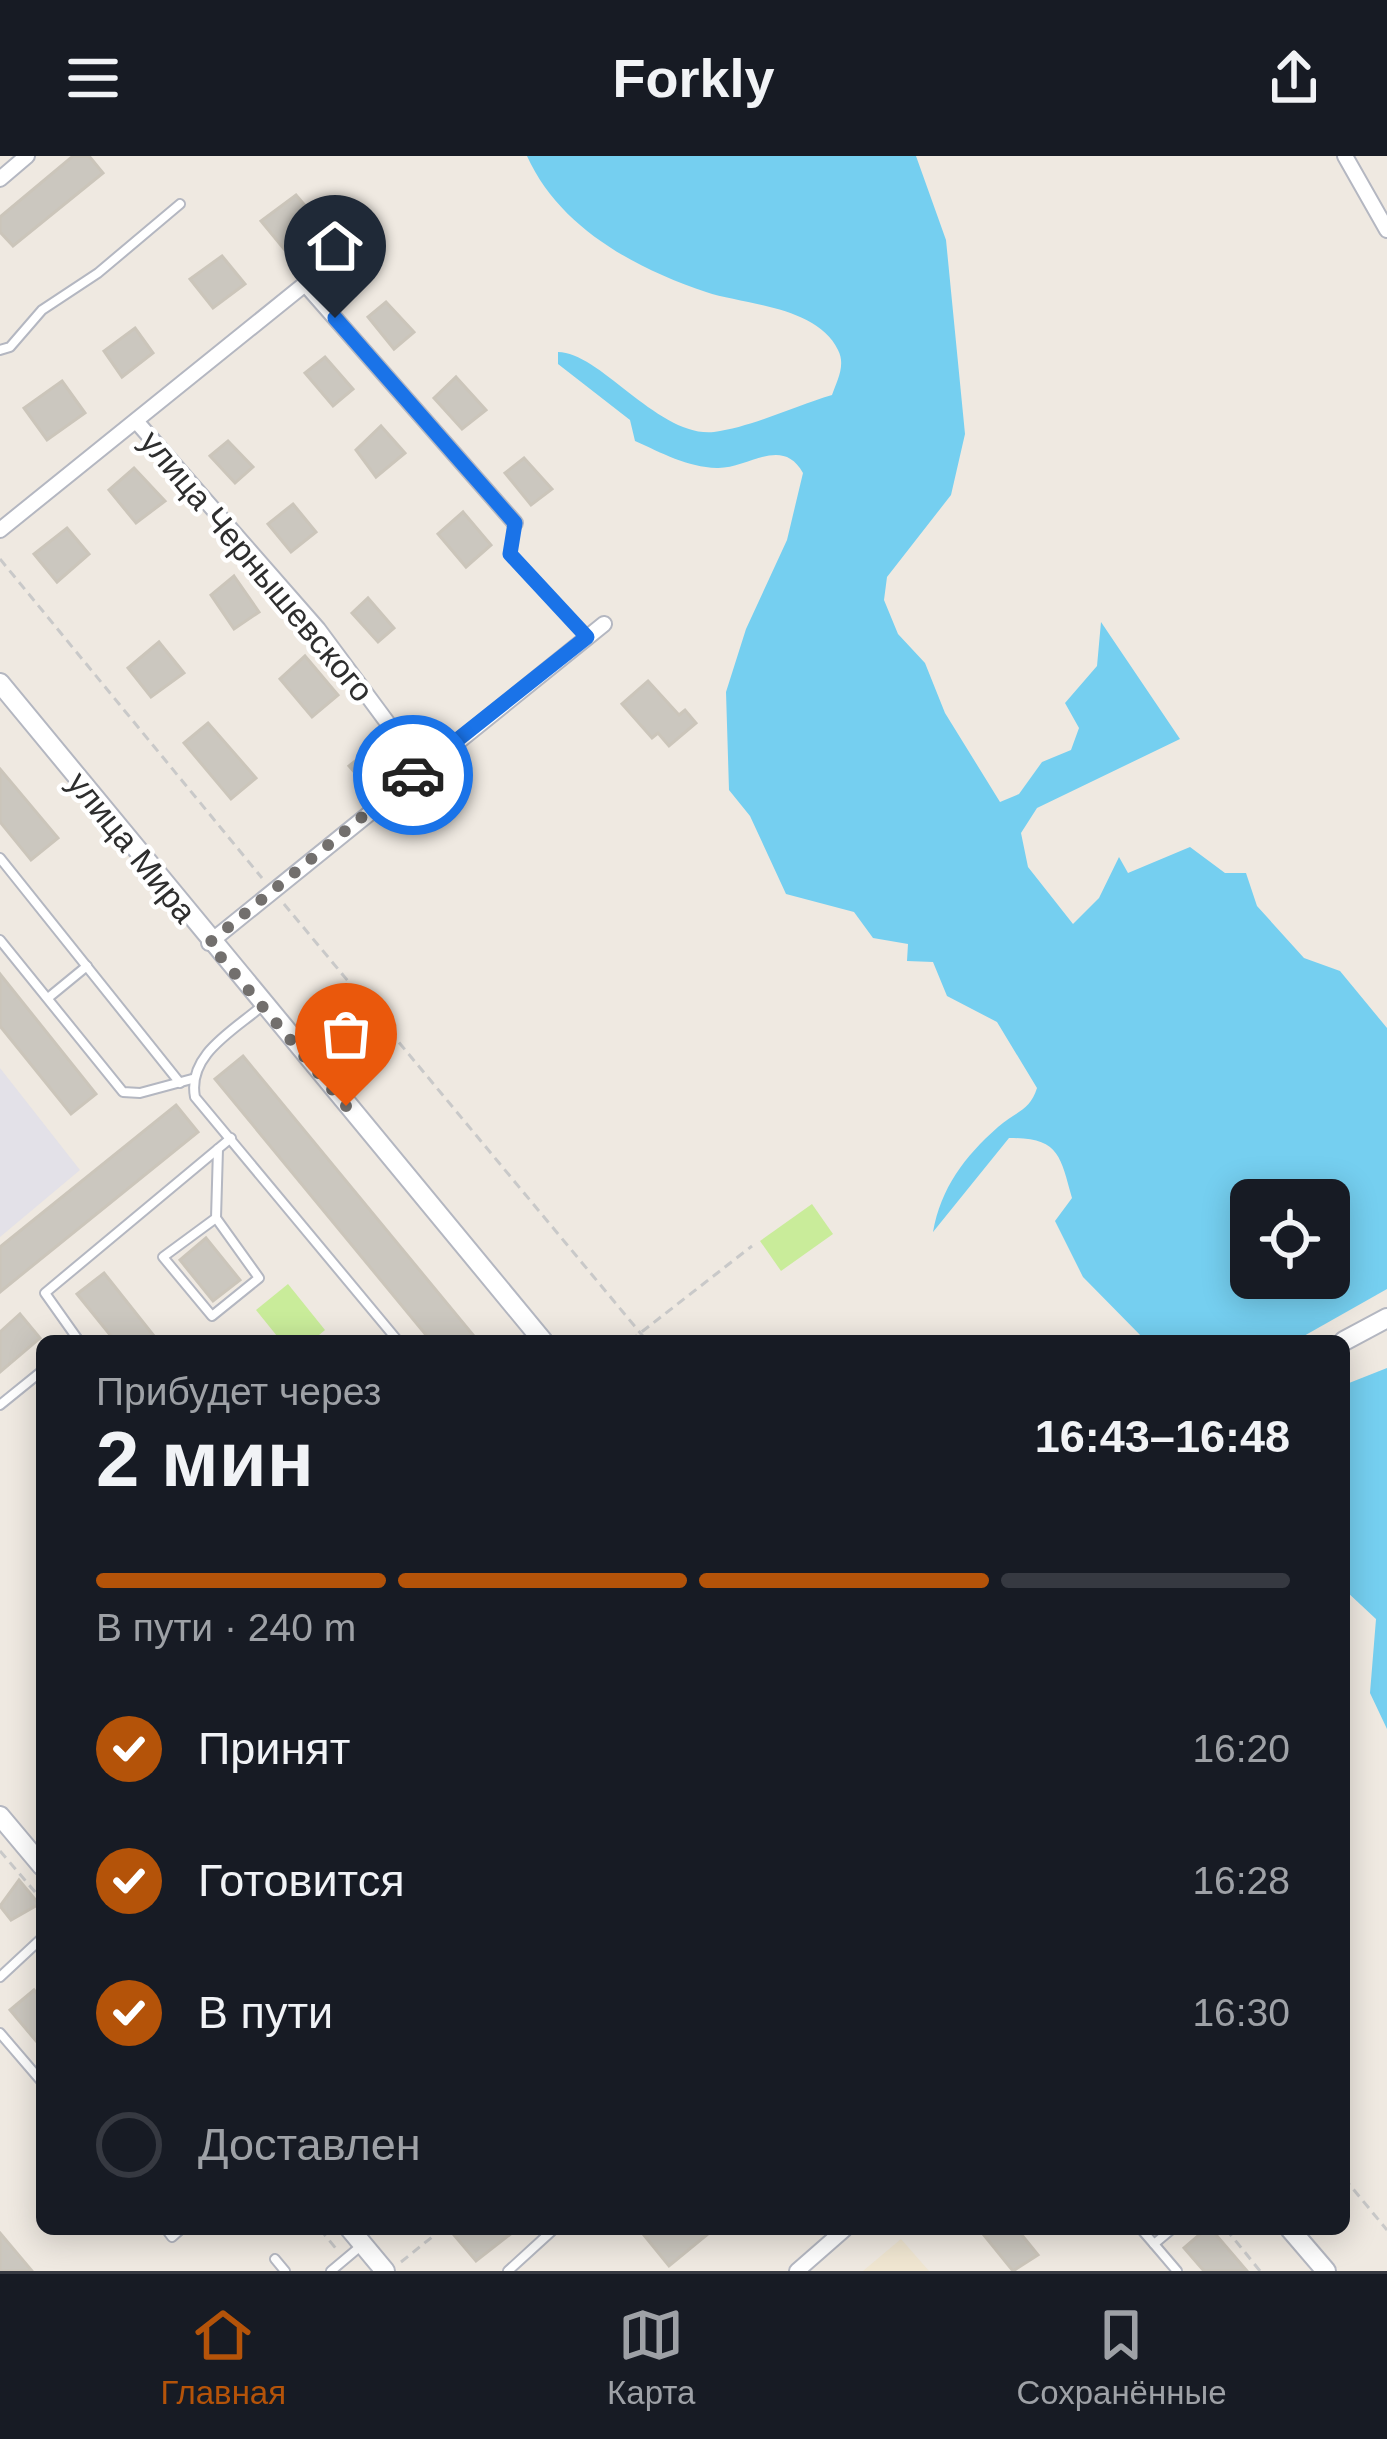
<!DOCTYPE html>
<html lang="ru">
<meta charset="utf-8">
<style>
:root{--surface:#171b24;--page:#20242c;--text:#f1f3f6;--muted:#9ea1a6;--line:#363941;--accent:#b45309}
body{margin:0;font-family:Arial,sans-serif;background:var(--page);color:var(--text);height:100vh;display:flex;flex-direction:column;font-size:45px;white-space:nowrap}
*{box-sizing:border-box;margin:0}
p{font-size:39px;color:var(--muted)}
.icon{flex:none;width:66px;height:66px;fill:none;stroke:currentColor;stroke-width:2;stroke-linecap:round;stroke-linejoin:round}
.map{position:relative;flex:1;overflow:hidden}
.panel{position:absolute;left:36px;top:1179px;width:1314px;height:900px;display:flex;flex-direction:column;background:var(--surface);border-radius:18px;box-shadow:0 6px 30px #0003}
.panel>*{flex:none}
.fabs{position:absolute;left:1230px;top:1023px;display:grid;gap:24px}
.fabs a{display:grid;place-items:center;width:120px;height:120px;border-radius:18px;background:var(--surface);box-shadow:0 6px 30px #0003;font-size:60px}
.pin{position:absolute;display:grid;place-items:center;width:102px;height:102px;color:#fff;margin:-123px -51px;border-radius:50% 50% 50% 0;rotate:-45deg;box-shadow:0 0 12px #0007}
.pin .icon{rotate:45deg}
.courier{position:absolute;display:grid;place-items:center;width:120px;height:120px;margin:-60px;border:9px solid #1a73e8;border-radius:50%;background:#fff;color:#222;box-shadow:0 3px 15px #0007}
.summary em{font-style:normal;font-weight:700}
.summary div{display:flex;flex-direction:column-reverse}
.summary{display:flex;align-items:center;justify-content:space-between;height:204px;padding:0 60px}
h1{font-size:78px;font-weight:700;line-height:90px}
.bar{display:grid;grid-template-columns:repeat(4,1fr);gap:18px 12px;align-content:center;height:144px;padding:0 60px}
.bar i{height:15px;border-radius:9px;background:var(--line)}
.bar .on{background:var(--accent)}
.bar p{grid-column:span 4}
ol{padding:0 60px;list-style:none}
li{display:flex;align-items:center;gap:36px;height:132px}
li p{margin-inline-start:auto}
li .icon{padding:12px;border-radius:50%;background:var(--accent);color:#fff;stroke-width:4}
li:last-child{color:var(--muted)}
li i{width:66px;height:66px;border:6px solid var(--line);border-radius:50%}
header{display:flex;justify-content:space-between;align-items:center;height:156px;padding:0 60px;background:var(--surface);font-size:54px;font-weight:700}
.tabs{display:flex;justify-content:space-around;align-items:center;height:168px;border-top:3px solid var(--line);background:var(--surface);font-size:33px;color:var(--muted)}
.tabs a{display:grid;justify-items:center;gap:6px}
.tabs .on{color:var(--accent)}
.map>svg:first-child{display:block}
.industrial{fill:#e3e1e8}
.education{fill:#f0e6d1}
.pitch{fill:#c9ec9a}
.water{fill:#75cff0;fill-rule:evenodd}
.building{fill:#cbc7bf;stroke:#cbc5ba;stroke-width:3}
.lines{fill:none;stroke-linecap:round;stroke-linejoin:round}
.service-casing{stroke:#b4b7c1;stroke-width:12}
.minor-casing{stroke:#b4b7c1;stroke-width:18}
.tertiary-casing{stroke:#b4b7c1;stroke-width:22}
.path{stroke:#c9c9c9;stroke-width:3;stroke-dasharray:9 6;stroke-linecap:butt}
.service{stroke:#fff;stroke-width:8}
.minor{stroke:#fff;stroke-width:14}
.tertiary{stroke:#fff;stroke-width:18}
.done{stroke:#726f6d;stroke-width:12;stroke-dasharray:0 21.6}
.route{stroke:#1a73e8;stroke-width:15}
.labels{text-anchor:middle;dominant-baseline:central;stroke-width:9;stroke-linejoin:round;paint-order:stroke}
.street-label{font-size:33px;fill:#2e2e2e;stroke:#fff}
</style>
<header><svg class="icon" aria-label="menu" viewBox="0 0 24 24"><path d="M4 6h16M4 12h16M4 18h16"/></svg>Forkly<svg class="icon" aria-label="share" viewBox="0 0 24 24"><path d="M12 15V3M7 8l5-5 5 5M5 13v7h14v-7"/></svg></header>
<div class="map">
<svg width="1387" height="2115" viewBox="0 0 1387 2115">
<rect width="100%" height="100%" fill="#efe9e1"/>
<polygon class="industrial" points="0,912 80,1014 0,1081"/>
<polygon class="education" points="901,2083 929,2115 863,2115"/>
<g class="pitch">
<polygon points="812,1048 833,1078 781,1115 760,1085"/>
<polygon points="288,1128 325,1174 312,1185 281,1185 256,1154"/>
</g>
<g class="water">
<path d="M527,0H916L946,84L965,278L951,339L887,421L884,444L898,478L925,507L945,557L1000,646L1019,638L1042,606L1071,594L1079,572L1065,547L1097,510L1101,466L1180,583L1037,652L1021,677L1028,711L1073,768L1099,742L1119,701L1128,717L1190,691L1225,717H1246L1257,750L1304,802L1340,815L1387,872V1133L1295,1185H1146L1083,1121L1055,1065L1072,1042C1060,999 1059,982 1009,982L933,1076C941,1032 964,1001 998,971C1015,956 1030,955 1037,932L997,866L947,840L933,806L907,805L908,788L873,782L854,756L786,738L750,660L729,634L726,536L746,473L787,384L803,317C782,279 748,313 717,312C687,311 662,297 635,285L630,264L558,208V196C600,196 659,282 714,276C752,271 795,250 832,239C837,225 846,209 838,194C817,150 745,149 706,136C634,112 559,71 527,0ZM1251,1044H1329V1122H1251Z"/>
<polygon points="1387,1212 1387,1573 1370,1537 1376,1463 1346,1435 1344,1426 1344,1229"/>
</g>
<g class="building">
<polygon points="73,0 89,0 103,17 13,90 0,76 0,61"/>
<polygon points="296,39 319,66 284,93 261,65"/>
<polygon points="222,100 245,128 213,152 190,123"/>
<polygon points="386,146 414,176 394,193 368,161"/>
<polygon points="135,172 153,197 122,221 104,195"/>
<polygon points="325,201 353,233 333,250 305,217"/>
<polygon points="456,221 486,254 462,273 434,242"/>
<polygon points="62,225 85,257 47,284 24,252"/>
<polygon points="381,270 405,297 376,321 356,294"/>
<polygon points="228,285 253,311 235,327 210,300"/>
<polygon points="524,302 552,333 531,349 505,317"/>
<polygon points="134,312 165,345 136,367 109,334"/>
<polygon points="293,348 316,376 291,396 268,368"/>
<polygon points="463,356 491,389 466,411 438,378"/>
<polygon points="67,372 89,398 57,426 34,398"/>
<polygon points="234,420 259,456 234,473 211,439"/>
<polygon points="368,442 394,472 378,486 352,457"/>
<polygon points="159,486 184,517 151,541 128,512"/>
<polygon points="305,500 338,539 312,561 280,523"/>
<polygon points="648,525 679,559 685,554 696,567 669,590 658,577 652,582 622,548"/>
<polygon points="208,567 256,622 231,643 184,587"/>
<polygon points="380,585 402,610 371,635 349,610"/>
<polygon points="0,613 58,682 31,704 0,666"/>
<polygon points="0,818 96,938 71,958 0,870"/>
<polygon points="243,900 478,1185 431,1185 215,923"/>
<polygon points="176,949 198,976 0,1136 0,1091"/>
<polygon points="206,1082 240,1124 213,1145 180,1104"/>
<polygon points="104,1117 158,1185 115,1185 77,1138"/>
<polygon points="20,1158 40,1182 0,1216 0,1176"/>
<polygon points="19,1724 39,1748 11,1764 0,1750"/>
<polygon points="34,1834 42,1844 42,1892 10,1854"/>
<polygon points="462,2073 517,2073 476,2105 454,2079"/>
<polygon points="639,2073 714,2073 669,2110"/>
<polygon points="979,2073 1017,2073 1038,2099 1013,2115"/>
<polygon points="1206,2073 1211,2073 1247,2115 1204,2115 1184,2092"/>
<polygon points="0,2077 32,2115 0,2115"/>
</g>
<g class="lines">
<defs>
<g id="service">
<polyline points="0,194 10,191 42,154 98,117 180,48"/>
<polyline points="515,367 510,398 586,480"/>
<polyline points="0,702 180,927"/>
<polyline points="0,784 123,936 140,937 192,923"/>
<polyline points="48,842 87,810"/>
<path d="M262,850C233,875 187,899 195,941L398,1185"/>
<polyline points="216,1062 259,1122 212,1160 163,1101 216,1062 218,993"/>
<polyline points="79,1185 45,1137 231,982"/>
<polyline points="0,1249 42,1215"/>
<polyline points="0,1821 42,1782"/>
<polyline points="0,1877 42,1926"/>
<polyline points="166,2073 172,2081 181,2073"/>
<polyline points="1141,2073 1154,2088 1172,2073"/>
<polyline points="1154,2088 1177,2115"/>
<polyline points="275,2103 285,2115"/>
<polyline points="331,2115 362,2089"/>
<polyline points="508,2115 554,2073"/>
</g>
<g id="minor">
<polyline points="1345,0 1387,74"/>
<polyline points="0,23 27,0"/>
<polyline points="136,265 318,473 421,612"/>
<polyline points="0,374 305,128 515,367"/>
<polyline points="209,787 604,468"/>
<polyline points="797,2115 845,2073"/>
</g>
<g id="tertiary">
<polyline points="0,527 543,1185"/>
<polyline points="1344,1185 1387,1162"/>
<polyline points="0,1660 42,1710"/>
<polyline points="350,2073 385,2115"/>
<polyline points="1290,2073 1326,2115"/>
</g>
</defs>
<use href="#service" class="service-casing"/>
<use href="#minor" class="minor-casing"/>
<use href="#tertiary" class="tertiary-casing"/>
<g class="path">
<polyline points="0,403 262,722"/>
<polyline points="284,748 647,1185"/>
<polyline points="630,1185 752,1090"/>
<polyline points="0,1695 42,1744"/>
<polyline points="1344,2022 1387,2074"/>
<polyline points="320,2073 338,2095"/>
<polyline points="1226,2073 1260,2115"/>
<polyline points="401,2106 442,2073"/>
</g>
<use href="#service" class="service"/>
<use href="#minor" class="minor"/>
<use href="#tertiary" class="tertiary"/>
</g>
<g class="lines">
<polyline class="done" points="346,950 209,787 413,619"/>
<polyline class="route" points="335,162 515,367 510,398 587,481 413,619"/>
</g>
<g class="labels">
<g class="street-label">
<text transform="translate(257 410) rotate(50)">улица Чернышевского</text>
<text transform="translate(132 691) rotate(51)">улица Мира</text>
</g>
</g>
</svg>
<div class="fabs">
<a><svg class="icon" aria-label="locate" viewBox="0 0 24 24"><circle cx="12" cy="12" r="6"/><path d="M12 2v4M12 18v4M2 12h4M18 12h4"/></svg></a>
</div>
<div class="pin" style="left:346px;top:950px;background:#ea580c"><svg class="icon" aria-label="bag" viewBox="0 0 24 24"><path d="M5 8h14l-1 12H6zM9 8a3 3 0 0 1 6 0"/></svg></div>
<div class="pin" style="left:335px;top:162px;background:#1f2937"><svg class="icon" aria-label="home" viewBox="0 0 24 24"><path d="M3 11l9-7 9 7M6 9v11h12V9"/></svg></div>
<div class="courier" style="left:413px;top:619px"><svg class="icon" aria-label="car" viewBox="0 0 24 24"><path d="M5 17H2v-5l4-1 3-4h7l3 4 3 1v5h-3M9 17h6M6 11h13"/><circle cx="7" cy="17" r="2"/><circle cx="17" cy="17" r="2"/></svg></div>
<section class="panel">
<div class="summary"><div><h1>2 мин</h1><p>Прибудет через</p></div><em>16:43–16:48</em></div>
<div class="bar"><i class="on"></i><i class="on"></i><i class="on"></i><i></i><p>В пути · 240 m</p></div>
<ol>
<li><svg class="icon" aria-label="check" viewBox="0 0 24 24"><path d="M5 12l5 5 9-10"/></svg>Принят<p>16:20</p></li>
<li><svg class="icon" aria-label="check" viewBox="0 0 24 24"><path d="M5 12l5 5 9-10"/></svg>Готовится<p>16:28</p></li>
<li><svg class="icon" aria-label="check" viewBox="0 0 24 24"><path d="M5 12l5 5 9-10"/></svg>В пути<p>16:30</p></li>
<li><i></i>Доставлен</li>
</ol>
</section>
</div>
<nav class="tabs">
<a class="on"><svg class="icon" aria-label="home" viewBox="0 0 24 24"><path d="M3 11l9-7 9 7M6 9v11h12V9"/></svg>Главная</a>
<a><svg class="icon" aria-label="map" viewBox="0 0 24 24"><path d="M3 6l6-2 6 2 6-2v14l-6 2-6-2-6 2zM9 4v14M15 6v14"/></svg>Карта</a>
<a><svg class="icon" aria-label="saved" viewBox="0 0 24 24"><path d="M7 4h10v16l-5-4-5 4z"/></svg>Сохранённые</a>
</nav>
